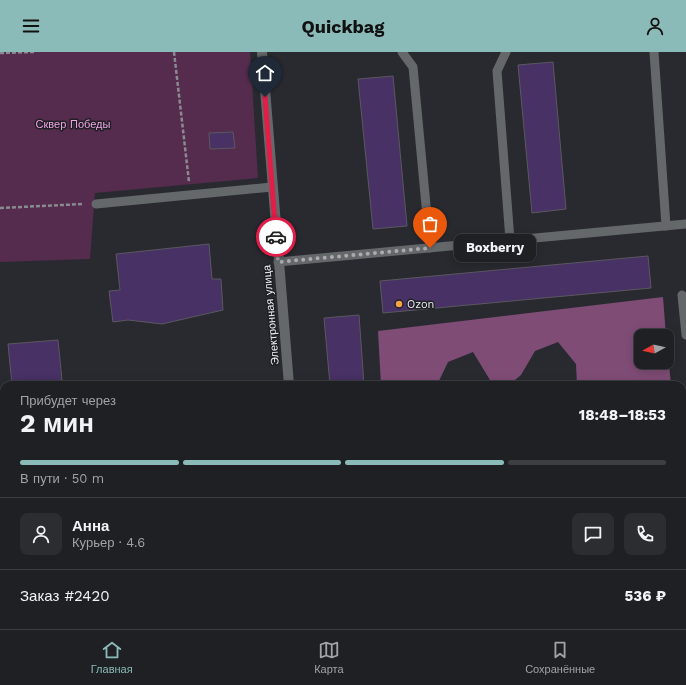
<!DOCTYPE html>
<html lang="ru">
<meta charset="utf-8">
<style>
:root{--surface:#1e2024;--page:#2b2d31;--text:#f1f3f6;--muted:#a1a3a6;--line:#3c3e41;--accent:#8bbbb9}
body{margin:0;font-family:"Work Sans",sans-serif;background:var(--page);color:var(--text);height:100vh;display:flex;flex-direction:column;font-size:15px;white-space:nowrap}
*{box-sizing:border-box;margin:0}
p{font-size:13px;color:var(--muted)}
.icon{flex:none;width:22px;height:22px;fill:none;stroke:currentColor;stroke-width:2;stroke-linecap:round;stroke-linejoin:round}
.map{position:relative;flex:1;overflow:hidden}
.details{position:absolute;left:0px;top:329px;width:686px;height:248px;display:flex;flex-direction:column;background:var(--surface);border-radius:12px 12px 0 0;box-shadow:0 2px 10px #0003,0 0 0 1px var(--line)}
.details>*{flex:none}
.needle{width:26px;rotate:262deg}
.tools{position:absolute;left:634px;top:277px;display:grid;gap:8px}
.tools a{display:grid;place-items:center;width:40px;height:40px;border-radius:8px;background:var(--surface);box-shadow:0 2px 10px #0003,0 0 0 1px var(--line);font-size:20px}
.pin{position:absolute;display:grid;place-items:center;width:34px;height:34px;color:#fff;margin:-41px -17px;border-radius:50% 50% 50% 0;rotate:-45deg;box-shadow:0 0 4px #0007}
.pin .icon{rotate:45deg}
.courier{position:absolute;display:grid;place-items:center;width:40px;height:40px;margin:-20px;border:3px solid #e11d48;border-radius:50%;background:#fff;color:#222;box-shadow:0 1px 5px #0007}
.bubble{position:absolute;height:28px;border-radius:8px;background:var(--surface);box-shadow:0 2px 10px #0003,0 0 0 1px var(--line);font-size:13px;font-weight:700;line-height:28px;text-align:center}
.summary em{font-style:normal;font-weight:700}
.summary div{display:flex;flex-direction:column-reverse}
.summary{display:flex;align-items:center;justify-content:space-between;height:68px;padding:0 20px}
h1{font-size:26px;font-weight:700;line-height:30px}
.bar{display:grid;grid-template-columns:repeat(4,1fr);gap:6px 4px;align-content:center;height:48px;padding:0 20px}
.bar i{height:5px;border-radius:3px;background:var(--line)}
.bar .selected{background:var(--accent)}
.bar p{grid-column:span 4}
.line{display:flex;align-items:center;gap:10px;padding:0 20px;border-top:1px solid var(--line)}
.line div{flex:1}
.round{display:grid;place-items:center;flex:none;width:42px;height:42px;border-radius:8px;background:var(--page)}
header{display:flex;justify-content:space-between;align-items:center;height:52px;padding:0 20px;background:var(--accent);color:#111;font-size:18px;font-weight:700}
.tab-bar{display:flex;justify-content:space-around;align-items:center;height:56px;border-top:1px solid var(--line);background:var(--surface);font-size:11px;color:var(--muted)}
.tab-bar a{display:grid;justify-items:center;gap:2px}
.tab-bar .selected{color:var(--accent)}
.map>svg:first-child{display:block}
.green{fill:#552b4e}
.forest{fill:#7f4c76}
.building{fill:#483165;stroke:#5b585f}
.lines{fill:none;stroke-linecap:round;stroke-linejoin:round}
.path{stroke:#898b90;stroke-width:2.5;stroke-dasharray:4 2;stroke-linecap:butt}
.service{stroke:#65686a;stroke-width:9}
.minor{stroke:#65686a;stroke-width:10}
.tertiary{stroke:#65686a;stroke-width:10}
.done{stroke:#a9abaf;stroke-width:4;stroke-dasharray:0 7.2}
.route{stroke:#e11d48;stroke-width:5}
.poi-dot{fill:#f6a247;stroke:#1f2026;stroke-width:1.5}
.labels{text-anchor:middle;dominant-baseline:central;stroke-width:3;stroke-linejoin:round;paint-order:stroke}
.park-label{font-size:11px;fill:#f0a3e2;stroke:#1f2026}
.poi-label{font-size:11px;fill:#eef0f4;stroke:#1f2026;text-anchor:start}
.street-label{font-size:11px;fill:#eef0f4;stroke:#1f2026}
</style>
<header><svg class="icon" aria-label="menu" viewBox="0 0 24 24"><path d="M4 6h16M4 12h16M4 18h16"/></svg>Quickbag<svg class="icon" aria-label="person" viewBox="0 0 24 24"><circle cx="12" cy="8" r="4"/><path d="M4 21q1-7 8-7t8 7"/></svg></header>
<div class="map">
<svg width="686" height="577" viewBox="0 0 686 577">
<rect width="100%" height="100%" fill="#282a30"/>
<g class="green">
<polygon points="0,0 250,0 258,126 95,141 90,207 0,210"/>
<polygon points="686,384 686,499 682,499 682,385"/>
<rect x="682" y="519" width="4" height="38"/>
<polygon points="0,573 502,573 451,577 0,577"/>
</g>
<polygon class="forest" points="663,245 666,284 641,284 641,310 667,310 667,291 671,333 577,333 576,312 558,290 535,299 521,323 509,333 493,333 473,300 448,310 437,333 381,333 378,279"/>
<g class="building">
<polygon points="553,10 566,157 532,161 518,13"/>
<polygon points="393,24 407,174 373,177 358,27"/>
<polygon points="233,80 235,96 210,97 209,81"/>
<polygon points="209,192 212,227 221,227 223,258 162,272 128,268 113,270 109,239 120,238 116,202"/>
<polygon points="648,204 651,236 383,261 380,229"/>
<polygon points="359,263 364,333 330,333 324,266"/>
<polygon points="58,288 62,328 12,333 8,292"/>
</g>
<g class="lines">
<g class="path">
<polyline points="174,0 189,130"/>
<polyline points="0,1 34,0"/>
<polyline points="0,156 83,152"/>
</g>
<g class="service">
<polyline points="402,0 413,15 430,196"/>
<polyline points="506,0 497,19 510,188"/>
<polyline points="654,0 666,174"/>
<polyline points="96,152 272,135"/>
<polyline points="278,210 686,172"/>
<polyline points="682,243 686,283"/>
<polyline points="682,377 686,376"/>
</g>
<polyline class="minor" points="262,0 289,333"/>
<g class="tertiary">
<polyline points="682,508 686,507"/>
<polyline points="0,563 4,563"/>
<polyline points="682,565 686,565"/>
<polyline points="545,577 591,573"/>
</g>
</g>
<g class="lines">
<polyline class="done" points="276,185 278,210 430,196"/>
<polyline class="route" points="265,45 276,185"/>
</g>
<circle class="poi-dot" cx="399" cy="252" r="4"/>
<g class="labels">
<g class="park-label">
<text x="73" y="72">Сквер Победы</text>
</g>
<g class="poi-label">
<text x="407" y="252">Ozon</text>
</g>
<g class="street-label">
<text transform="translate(271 263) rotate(-95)">Электронная улица</text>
</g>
</g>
</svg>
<div class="tools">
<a><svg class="needle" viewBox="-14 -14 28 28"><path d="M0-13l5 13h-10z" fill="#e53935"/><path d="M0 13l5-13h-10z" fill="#a1a3a6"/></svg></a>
</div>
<div class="pin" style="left:430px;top:196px;background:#ea580c"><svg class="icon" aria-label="bag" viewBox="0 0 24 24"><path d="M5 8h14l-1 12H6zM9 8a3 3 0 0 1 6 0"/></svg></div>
<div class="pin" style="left:265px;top:45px;background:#1f2937"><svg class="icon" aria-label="home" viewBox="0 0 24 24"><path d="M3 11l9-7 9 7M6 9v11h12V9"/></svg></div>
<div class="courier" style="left:276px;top:185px"><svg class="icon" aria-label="car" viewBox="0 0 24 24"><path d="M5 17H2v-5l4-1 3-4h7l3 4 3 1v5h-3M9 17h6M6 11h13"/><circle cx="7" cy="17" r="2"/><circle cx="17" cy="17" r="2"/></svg></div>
<div class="bubble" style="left:454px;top:182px;width:82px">Boxberry</div>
<section class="details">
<div class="summary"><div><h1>2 мин</h1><p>Прибудет через</p></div><em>18:48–18:53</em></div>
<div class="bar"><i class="selected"></i><i class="selected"></i><i class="selected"></i><i></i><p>В пути · 50 m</p></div>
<div class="line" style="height:72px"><a class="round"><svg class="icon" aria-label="person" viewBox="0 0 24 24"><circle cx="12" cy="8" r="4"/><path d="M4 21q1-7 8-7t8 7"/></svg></a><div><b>Анна</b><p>Курьер · 4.6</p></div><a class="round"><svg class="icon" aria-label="chat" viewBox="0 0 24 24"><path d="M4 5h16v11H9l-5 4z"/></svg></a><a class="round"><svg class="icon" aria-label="phone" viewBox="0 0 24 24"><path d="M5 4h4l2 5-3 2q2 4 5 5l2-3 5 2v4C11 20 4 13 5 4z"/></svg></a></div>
<div class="line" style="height:52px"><div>Заказ #2420</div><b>536 ₽</b></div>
</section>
</div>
<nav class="tab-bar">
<a class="selected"><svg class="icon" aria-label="home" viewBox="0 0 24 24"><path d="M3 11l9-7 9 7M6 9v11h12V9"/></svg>Главная</a>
<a><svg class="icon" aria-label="map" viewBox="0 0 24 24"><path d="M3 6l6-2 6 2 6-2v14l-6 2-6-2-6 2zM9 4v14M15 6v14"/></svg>Карта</a>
<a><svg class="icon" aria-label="saved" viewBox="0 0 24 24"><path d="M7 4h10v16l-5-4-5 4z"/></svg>Сохранённые</a>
</nav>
